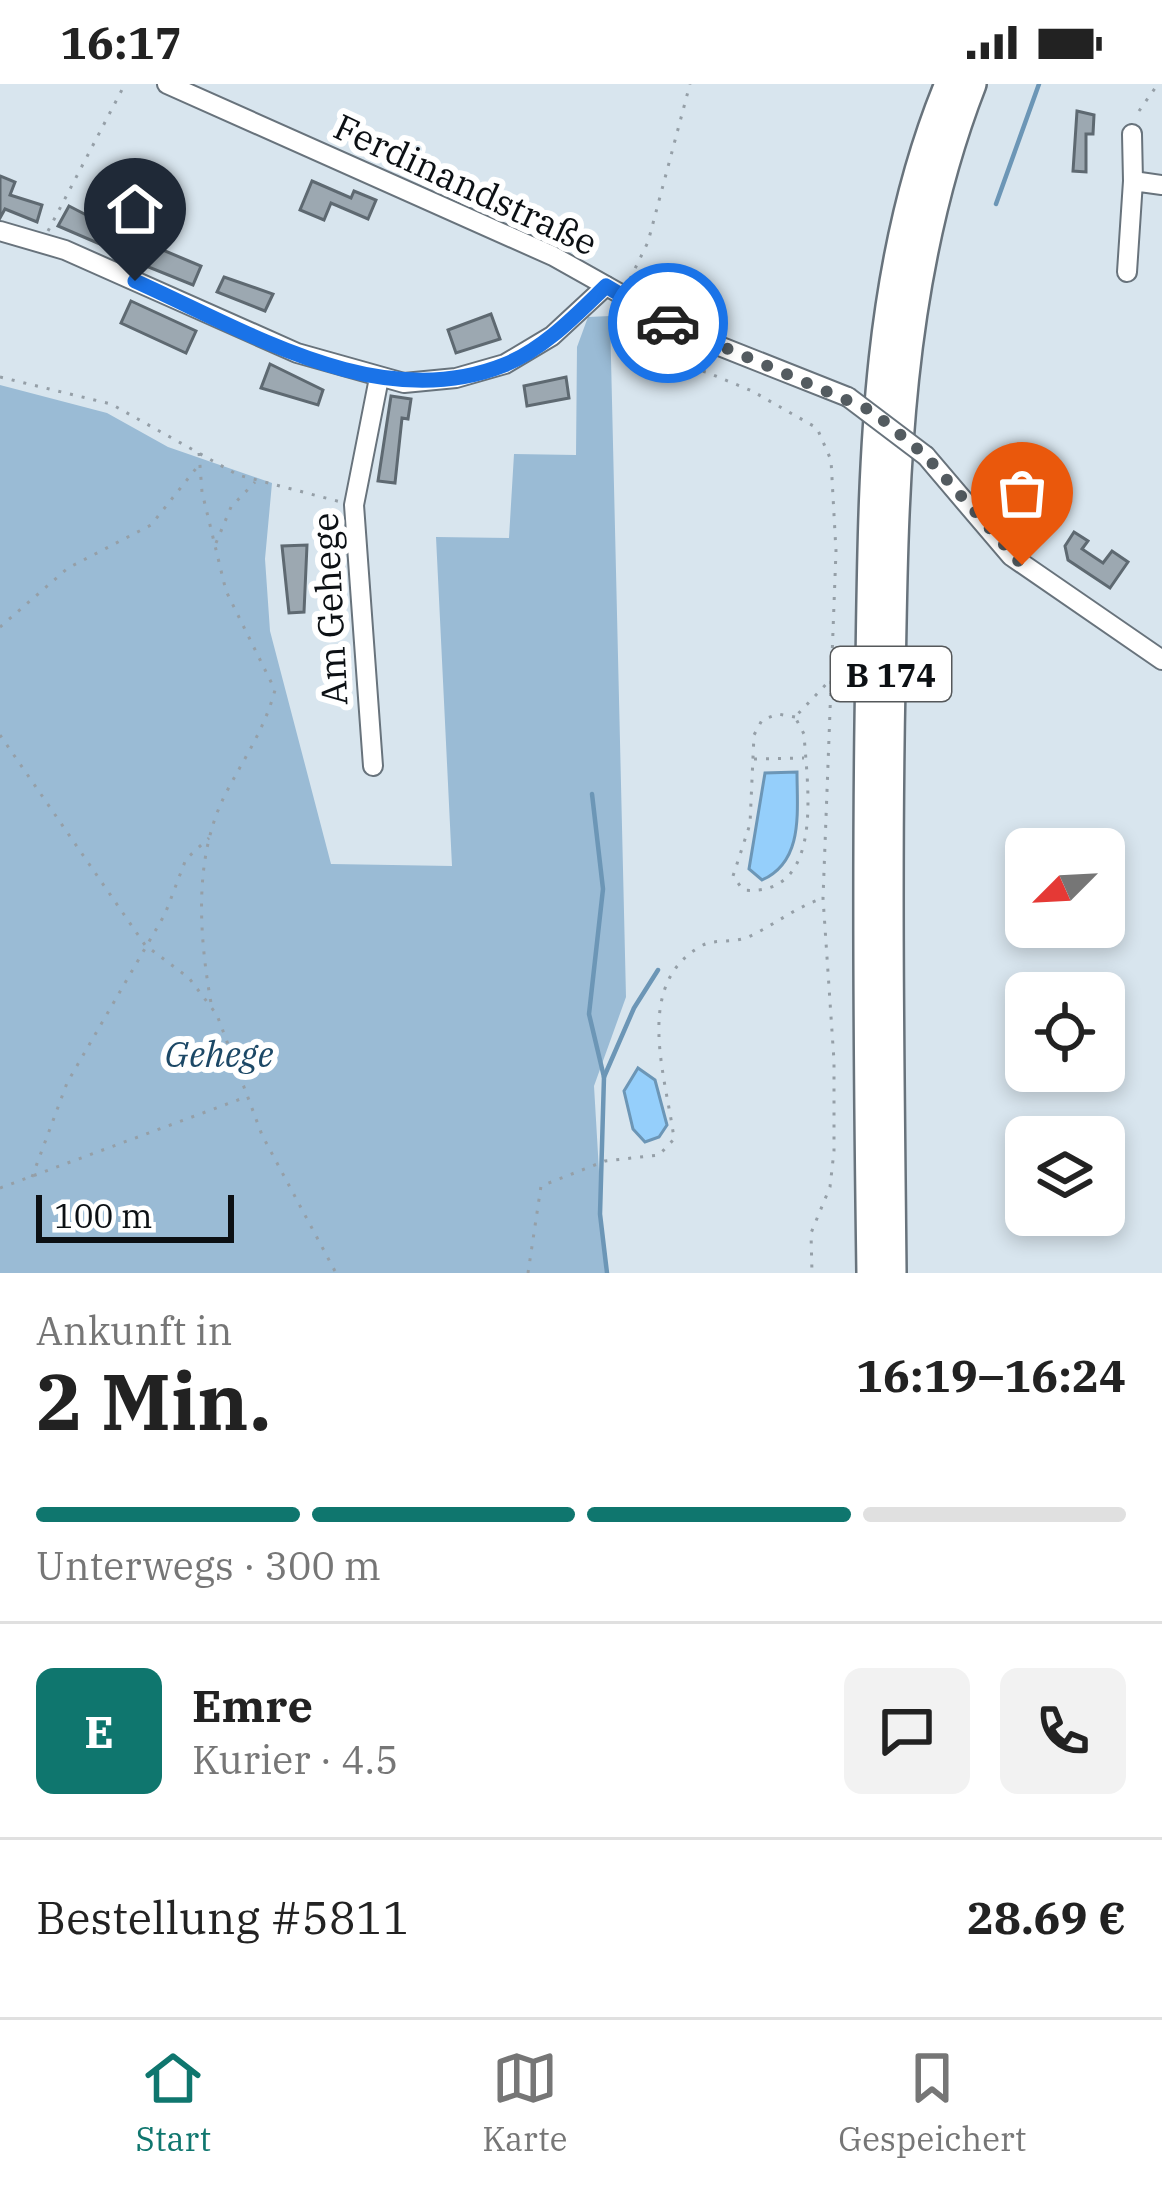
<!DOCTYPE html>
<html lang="de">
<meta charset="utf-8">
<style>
:root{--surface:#fff;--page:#f2f2f2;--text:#222;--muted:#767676;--line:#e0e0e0;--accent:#0f766e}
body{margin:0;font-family:"IBM Plex Serif",serif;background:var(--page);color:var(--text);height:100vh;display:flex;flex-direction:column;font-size:45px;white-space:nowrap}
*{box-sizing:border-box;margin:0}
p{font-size:39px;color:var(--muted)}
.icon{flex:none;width:66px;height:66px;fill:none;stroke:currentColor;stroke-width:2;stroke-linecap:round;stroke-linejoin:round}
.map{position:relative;height:1189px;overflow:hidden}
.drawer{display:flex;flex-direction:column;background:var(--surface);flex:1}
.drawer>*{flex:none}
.needle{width:78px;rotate:246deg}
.buttons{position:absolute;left:1005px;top:744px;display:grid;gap:24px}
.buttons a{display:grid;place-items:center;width:120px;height:120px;border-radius:18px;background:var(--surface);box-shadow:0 6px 18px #0003;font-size:60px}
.scale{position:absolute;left:36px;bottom:30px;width:198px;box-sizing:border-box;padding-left:12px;border:6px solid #0c1014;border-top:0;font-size:33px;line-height:42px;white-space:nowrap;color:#0c1014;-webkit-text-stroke:9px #fff;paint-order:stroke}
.pin{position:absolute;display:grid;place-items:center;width:102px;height:102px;color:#fff;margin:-123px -51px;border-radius:50% 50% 50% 0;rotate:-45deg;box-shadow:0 0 12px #0007}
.pin .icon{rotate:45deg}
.courier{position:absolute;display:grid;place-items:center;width:120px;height:120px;margin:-60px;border:9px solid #1a73e8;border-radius:50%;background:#fff;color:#222;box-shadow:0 3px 15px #0007}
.headline em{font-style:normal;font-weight:700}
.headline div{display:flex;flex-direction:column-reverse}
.headline{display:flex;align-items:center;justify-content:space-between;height:204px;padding:0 36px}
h1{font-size:78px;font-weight:700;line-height:90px}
.bar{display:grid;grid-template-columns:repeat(4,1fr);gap:18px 12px;align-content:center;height:144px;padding:0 36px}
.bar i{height:15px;border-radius:9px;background:var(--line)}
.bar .current{background:var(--accent)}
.bar p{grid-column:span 4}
.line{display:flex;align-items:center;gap:30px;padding:0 36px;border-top:3px solid var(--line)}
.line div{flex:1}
.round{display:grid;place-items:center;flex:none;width:126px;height:126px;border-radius:18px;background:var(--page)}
.status{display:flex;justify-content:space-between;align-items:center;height:84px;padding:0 60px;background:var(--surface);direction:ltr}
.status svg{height:33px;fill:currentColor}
.menu{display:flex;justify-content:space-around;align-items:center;height:168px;border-top:3px solid var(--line);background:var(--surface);font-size:33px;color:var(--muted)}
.menu a{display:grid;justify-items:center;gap:6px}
.menu .current{color:var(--accent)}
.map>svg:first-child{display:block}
.green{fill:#9abbd5}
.water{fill:#95cffb;stroke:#6c96b6;stroke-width:3}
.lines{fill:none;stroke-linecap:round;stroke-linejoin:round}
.stream{stroke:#6c96b6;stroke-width:4.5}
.building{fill:#9ca8b1;stroke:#5e6971;stroke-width:3}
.minor-casing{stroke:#68737c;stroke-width:22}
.highway-casing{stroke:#68737c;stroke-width:32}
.path{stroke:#959fa7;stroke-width:3;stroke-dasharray:3 9;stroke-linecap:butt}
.minor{stroke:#fff;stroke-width:18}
.highway{stroke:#fff;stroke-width:27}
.minor-bridge-casing{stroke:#68737c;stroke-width:22;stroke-linecap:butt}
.minor-bridge{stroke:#fff;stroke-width:18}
.done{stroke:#535b60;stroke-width:12;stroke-dasharray:0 21.6}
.route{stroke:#1a73e8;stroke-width:15}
.labels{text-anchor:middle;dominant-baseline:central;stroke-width:12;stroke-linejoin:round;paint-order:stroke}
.shield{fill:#fff;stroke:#55585a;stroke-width:3}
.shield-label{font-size:33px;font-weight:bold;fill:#0c1014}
.street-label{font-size:36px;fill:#0c1014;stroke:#fff}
.park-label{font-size:36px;font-style:italic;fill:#1c4866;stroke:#fff}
</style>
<div class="status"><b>16:17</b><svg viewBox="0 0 49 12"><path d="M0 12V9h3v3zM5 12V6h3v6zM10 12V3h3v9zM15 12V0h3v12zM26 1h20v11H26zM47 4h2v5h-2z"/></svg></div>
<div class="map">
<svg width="1162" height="1189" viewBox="0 0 1162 1189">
<rect width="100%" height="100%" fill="#d8e5ee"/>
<polygon class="green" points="610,232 626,913 594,1002 605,1189 0,1189 0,301 107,329 168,363 272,399 265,475 270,547 331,780 452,782 436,453 509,454 514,370 576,371 577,263 588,233"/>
<g class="water">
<path d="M797,688C797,728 804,777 762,796L749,785L765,689Z"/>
<polygon points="638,984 655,996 667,1041 659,1053 645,1058 633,1045 624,1007"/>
</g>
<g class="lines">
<g class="stream">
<polyline points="996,120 1039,0"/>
<polyline points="592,710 603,805 589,930 604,993 600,1130 607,1189"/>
<polyline points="604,993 634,924 658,886"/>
</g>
</g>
<g class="building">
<polygon points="1077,27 1094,31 1093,50 1086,50 1086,88 1073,87"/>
<polygon points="0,92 15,98 10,111 42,121 37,138 5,125 0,134"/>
<polygon points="312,97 351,114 354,107 376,116 368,135 331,119 324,136 300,126"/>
<polygon points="69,122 123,150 116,167 58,142"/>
<polygon points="146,159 201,182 193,201 136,178"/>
<polygon points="224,193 273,210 265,227 217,208"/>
<polygon points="131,217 196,247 186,269 121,239"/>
<polygon points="491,230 500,255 456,269 448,246"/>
<polygon points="270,280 323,306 318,321 261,304"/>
<polygon points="566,293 569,314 527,322 524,302"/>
<polygon points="391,312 411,315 408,335 402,334 395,399 378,397"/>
<polygon points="1074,448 1088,457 1082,465 1103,479 1112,467 1128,478 1110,504 1068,476 1065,462"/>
<polygon points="307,461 304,528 289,529 282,462"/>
</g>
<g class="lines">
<defs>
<g id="minor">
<polyline points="167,0 553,172 699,254 848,313"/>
<polyline points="1132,50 1133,97"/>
<polyline points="0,147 65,166 297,269 404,299 456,294 505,280 552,252 606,202"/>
<polyline points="1127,188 1133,97 1162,101"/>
<polyline points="926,372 1011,472 1162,576"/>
<polyline points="373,682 354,421 379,294"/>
</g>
<g id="highway">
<path d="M871,1189C868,986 866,783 870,581C873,385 873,184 949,0"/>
<path d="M892,1189C890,992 887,795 891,599C894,395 897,193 972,0"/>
</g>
</defs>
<use href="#minor" class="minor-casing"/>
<use href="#highway" class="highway-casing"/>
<g class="path">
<polyline points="1139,27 1158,0"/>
<polyline points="48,147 125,0"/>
<polyline points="630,195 648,158 690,0"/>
<polyline points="617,226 631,270 706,288 752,307 817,344 831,376 836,467 823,814 834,977 834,1067 830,1103 811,1149 812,1189"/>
<polyline points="0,293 111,320 238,391 341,418"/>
<path d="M199,369L202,408L226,507L275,606C265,644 245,673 227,707C193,771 199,850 211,919"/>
<polyline points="216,459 231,423 255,398"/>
<polyline points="0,543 68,484 151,441 198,382"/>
<path d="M795,633L778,630L762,636L754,651L750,740L733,792L743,806C826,814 807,701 804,650L795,633L833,593"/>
<polyline points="0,651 145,861 189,894 217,931 262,1051 336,1189"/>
<polyline points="754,675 804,674"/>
<polyline points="32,1093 67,999 165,830 186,775 209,754"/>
<polyline points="0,1104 246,1013"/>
<path d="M528,1189L541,1102L605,1077L659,1071L674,1055C666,991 632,899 703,861C715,855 734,859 748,853C773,842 794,824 821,815"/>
</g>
<use href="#minor" class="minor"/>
<use href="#highway" class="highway"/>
<defs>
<polyline id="minor-bridge" points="848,313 926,372"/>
</defs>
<use href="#minor-bridge" class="minor-bridge-casing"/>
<use href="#minor-bridge" class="minor-bridge"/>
</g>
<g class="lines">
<polyline class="done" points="668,239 872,327 926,372 1022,481"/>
<path class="route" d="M135,197C247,247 379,331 504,281C544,265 576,231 606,202L668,239"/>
</g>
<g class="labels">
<rect class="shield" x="831" y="563" width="120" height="54" rx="9"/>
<g class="shield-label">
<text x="891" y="590">B 174</text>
</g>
<g class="street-label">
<text transform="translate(466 100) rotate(25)">Ferdinandstraße</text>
<text transform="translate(329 525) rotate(-93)">Am Gehege</text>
</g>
<g class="park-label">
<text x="219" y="969">Gehege</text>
</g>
</g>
</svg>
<div class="buttons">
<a><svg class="needle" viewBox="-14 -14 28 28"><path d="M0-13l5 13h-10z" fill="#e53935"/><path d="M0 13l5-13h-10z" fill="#767676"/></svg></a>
<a><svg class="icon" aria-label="locate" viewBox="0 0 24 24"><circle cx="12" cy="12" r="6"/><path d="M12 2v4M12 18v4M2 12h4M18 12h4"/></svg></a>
<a><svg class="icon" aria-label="layers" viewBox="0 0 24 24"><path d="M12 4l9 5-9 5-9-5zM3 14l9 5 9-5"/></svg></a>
</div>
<div class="scale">100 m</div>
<div class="pin" style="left:1022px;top:481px;background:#ea580c"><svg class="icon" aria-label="bag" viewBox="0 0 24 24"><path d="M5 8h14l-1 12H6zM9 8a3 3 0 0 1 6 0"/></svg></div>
<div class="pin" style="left:135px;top:197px;background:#1f2937"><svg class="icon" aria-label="home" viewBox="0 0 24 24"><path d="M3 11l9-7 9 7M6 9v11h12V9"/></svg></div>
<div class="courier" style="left:668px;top:239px"><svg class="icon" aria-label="car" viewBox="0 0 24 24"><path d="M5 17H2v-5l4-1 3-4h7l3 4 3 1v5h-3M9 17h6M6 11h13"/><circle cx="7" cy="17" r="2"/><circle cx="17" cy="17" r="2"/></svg></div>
</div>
<section class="drawer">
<div class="headline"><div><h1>2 Min.</h1><p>Ankunft in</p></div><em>16:19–16:24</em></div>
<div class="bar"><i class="current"></i><i class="current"></i><i class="current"></i><i></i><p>Unterwegs · 300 m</p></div>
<div class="line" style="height:216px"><b class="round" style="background:var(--accent);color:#fff">E</b><div><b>Emre</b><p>Kurier · 4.5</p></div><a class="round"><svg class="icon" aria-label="chat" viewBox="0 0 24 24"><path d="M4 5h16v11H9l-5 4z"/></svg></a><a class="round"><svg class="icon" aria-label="phone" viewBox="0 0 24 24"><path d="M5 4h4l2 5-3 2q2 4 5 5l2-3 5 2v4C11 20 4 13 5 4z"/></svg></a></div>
<div class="line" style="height:156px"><div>Bestellung #5811</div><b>28.69 €</b></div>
</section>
<nav class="menu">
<a class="current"><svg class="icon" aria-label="home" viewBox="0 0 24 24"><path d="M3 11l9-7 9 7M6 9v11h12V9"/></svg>Start</a>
<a><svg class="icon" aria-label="map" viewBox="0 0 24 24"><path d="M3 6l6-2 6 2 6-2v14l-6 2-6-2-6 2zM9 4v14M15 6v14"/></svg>Karte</a>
<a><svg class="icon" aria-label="saved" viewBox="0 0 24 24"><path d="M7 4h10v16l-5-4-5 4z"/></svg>Gespeichert</a>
</nav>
